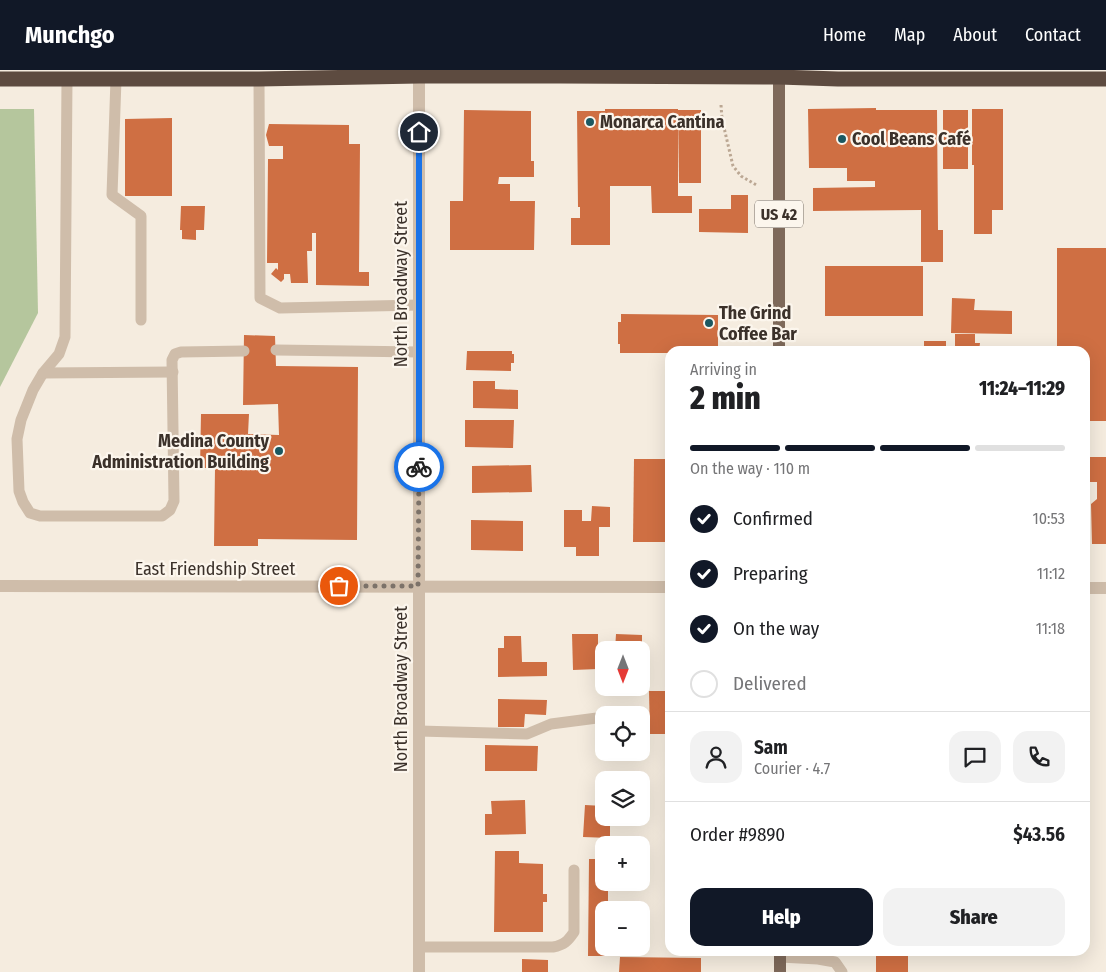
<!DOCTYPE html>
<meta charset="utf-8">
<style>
:root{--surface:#fff;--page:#f2f2f2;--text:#202124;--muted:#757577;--line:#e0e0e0;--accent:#111827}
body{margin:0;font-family:"Fira Sans Condensed",sans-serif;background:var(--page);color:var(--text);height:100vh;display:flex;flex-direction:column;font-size:19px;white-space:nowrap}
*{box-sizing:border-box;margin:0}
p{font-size:16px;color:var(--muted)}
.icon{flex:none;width:28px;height:28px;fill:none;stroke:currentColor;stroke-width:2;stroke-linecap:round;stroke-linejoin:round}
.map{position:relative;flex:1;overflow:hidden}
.side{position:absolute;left:665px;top:276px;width:425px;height:610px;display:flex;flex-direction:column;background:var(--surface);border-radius:15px;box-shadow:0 5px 20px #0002}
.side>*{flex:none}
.needle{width:32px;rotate:180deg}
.buttons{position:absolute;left:595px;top:571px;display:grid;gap:10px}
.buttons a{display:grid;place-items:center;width:55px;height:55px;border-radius:10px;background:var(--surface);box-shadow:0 5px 20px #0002;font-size:25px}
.pin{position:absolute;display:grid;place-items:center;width:42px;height:42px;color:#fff;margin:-21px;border:2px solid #fff;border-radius:50%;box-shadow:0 1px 5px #0007}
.courier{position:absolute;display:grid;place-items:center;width:50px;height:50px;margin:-25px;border:4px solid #1a73e8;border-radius:50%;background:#fff;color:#222;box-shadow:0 1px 6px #0007}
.summary em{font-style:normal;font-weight:800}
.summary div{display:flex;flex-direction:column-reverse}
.summary{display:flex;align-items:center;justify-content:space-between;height:85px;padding:0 25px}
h1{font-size:32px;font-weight:800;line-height:38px}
.bar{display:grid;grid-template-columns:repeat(4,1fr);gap:8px 5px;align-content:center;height:60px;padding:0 25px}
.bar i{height:6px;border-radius:4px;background:var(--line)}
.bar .active{background:var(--accent)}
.bar p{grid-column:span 4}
.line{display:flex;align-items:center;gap:12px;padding:0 25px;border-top:1px solid var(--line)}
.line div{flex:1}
.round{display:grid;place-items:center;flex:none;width:52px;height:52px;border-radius:15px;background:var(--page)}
ol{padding:0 25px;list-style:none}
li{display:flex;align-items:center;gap:15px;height:55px}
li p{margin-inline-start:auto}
li .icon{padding:5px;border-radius:50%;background:var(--accent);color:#fff;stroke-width:4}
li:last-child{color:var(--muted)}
li i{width:28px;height:28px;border:2px solid var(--line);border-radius:50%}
.primary-button{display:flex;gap:10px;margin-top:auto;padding:10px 25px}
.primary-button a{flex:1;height:58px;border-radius:15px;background:var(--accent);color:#fff;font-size:20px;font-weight:800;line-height:58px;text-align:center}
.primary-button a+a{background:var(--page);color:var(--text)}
header{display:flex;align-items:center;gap:30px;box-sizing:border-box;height:70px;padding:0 25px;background:var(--accent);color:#fff}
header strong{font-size:24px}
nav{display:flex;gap:28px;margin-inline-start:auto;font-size:18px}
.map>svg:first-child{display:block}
.green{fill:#b5c69d}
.building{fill:#cf6f43}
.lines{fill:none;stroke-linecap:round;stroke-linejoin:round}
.path{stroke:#bba793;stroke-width:3;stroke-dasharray:2.5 2.5;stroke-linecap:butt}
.lane{stroke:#cfbdaa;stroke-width:11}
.street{stroke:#cfbdaa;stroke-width:12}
.primary{stroke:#7e695a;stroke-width:12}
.highway{stroke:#5d4b40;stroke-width:15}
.done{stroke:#7c7269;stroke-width:5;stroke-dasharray:0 9}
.route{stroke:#1a73e8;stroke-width:6}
.poi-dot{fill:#1b5861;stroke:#fcf6ed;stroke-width:2}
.labels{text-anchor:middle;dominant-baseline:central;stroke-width:4.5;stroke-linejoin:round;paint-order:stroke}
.shield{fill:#fcf6ed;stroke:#756c64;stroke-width:1}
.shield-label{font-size:16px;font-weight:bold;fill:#3b312a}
.poi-label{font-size:18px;font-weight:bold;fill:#3b312a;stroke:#fcf6ed;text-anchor:start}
.street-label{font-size:18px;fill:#3b312a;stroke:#fcf6ed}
</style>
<header>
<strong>Munchgo</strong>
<nav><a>Home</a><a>Map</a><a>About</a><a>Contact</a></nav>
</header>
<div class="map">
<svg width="1106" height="902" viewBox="0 0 1106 902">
<rect width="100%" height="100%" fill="#f5ecdf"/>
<polygon class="green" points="0,39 34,39 38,243 0,317"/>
<g class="building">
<polygon points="876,38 876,40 937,40 938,160 943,160 943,192 921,192 921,140 813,141 813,118 875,117 875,111 847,111 847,98 809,98 808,39"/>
<polygon points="605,39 678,39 678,126 692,126 692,143 652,143 651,116 610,116 610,175 571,175 571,148 580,148 580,137 578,137 577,41 605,41"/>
<polygon points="972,39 1003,39 1003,140 992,140 992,164 974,164 974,95 972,95"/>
<polygon points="464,40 531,41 531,91 534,91 534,107 499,107 498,114 510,114 510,131 535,131 534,180 450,180 450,131 463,131"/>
<polygon points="678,40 701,40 701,113 679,113"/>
<rect x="943" y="40" width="25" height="59"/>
<polygon points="172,48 172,126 125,126 125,49"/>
<polygon points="269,54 349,55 349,74 360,74 359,202 369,202 369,216 316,215 316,163 312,163 312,181 307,181 308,213 291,213 290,204 284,204 284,209 281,212 271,204 276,198 278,200 278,193 267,193 268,89 283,89 283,76 269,76 266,65"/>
<polygon points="731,125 748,125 748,163 699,162 699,139 731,139"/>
<polygon points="181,136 205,136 204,160 196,160 196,170 182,169 182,160 180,160"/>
<polygon points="1057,178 1106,178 1106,351 1085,351 1085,281 1057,281"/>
<rect x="825" y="196" width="98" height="50"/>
<polygon points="952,228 975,229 974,240 1012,241 1012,264 951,263"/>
<polygon points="621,244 718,245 718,281 670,281 670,283 620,283 620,274 618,274 618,252 621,252"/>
<polygon points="955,264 975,264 975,273 980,273 979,281 955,281"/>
<polygon points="244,265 275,266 276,296 358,297 357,470 258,469 258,476 214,476 215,398 200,398 201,344 249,344 248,364 279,365 278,334 243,335"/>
<rect x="924" y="271" width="22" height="10"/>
<polygon points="467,281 512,281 512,284 514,284 514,293 511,293 511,301 466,300"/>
<polygon points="473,311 495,311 495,319 518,320 518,339 473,338"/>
<polygon points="465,350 514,350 513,378 465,377"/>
<polygon points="1085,387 1106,387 1106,474 1092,474 1091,434 1097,429 1097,412 1085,412"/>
<polygon points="634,389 670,389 670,472 633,472"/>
<polygon points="531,395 532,422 472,423 472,396"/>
<polygon points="592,436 610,437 610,457 599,457 599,486 576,486 576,477 564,477 564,440 582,440 582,451 591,451"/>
<polygon points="471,450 523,451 523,481 471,480"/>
<polygon points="572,564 598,564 598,599 573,600"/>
<polygon points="616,564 642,565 642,580 615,580"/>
<polygon points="504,566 521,566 522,592 547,592 547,606 498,607 498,578 504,578"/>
<polygon points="649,621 670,621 670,664 650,664"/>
<polygon points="498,629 547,630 546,645 525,644 524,657 498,657"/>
<polygon points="485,675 538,676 537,701 485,701"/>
<polygon points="525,730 526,764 485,765 485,744 492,744 491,731"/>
<polygon points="585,735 604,736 604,748 610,748 610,768 583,767"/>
<polygon points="495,781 519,781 519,793 543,794 543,824 547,824 547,832 543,832 543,862 494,862"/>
<polygon points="589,789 604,789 604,812 608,812 608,840 604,840 604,878 608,878 608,886 588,886"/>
<rect x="666" y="790" width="4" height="33"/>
<rect x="876" y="884" width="32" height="18"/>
<polygon points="620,887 701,888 701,902 619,902"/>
<polygon points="522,889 548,890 548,902 522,902"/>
</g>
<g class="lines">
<polyline class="path" points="721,35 722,49 733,96 741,106 758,116"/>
<g class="lane">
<polyline points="67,9 65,267 59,284 43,303 33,320 21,350 17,369 19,421 23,432 30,443 40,446 162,446 170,440 174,431 172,290 175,284 181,282 244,281"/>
<polyline points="116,9 112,125 141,146 141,250"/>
<polyline points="259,9 260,228 280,238 419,235"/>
<polyline points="276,280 419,282"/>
<polyline points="43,303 173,302"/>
<polyline points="419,661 527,664 551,654 597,648"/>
<path d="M419,877H553C564,875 568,871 574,862V800"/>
<polyline points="780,887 818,889 835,892 842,902"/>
</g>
<g class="street">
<polyline points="0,516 670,517"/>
<polyline points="1085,518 1106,518"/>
<polyline points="419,902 419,6"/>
</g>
<g class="primary">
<polyline points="779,7 779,281"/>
<polyline points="780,881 780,902"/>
</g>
<polyline class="highway" points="0,9 259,9 419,6 560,6 779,7 838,9 1106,9"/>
</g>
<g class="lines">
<polyline class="done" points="339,516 418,516 419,397"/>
<polyline class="route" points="419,397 419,62"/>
</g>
<g class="poi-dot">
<circle cx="590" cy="52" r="5"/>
<circle cx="842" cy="69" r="5"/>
<circle cx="709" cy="253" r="5"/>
<circle cx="279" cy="381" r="5"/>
</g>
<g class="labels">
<rect class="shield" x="755" y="130.5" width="48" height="27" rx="4"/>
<g class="shield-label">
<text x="779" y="144">US 42</text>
</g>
<g class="poi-label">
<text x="600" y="52">Monarca Cantina</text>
<text x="852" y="69">Cool Beans Café</text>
<text x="719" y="243">The Grind<tspan x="719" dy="21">Coffee Bar</tspan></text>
<text x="269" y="371" text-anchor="end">Medina County<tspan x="269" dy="21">Administration Building</tspan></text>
</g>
<g class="street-label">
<text transform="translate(401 214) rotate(-90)">North Broadway Street</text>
<text x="215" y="499">East Friendship Street</text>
<text transform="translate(401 619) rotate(-90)">North Broadway Street</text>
</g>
</g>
</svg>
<div class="buttons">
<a><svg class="needle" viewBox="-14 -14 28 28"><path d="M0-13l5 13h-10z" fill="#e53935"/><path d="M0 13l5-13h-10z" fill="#757577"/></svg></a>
<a><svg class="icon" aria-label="locate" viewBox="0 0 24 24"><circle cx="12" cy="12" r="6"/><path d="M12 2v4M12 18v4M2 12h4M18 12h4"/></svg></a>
<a><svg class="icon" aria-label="layers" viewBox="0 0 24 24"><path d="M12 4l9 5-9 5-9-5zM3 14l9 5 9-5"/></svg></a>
<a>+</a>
<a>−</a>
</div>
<div class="pin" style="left:339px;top:516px;background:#ea580c"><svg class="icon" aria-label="bag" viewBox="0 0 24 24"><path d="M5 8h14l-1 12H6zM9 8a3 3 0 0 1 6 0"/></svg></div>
<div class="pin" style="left:419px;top:62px;background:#1f2937"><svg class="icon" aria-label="home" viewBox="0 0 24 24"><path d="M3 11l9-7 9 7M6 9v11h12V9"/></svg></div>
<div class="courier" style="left:419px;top:397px"><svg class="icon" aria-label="bike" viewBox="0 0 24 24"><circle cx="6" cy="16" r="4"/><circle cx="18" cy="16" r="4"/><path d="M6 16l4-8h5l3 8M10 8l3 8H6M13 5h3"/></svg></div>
<section class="side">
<div class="summary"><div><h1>2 min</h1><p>Arriving in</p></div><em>11:24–11:29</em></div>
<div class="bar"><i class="active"></i><i class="active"></i><i class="active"></i><i></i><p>On the way · 110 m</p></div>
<ol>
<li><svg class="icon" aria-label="check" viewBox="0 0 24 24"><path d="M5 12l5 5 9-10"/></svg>Confirmed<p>10:53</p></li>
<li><svg class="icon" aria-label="check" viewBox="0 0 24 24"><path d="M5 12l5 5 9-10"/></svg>Preparing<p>11:12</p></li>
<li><svg class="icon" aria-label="check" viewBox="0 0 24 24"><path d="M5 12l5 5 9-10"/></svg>On the way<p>11:18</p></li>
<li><i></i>Delivered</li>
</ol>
<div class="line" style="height:90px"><a class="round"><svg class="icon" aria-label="person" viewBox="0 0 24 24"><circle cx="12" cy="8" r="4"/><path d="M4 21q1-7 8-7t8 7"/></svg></a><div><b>Sam</b><p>Courier · 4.7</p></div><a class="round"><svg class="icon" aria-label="chat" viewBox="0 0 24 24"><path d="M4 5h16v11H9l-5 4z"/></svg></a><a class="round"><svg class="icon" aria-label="phone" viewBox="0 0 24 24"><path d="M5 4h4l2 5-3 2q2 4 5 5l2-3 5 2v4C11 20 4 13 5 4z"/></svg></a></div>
<div class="line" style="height:65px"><div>Order #9890</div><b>$43.56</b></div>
<div class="primary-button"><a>Help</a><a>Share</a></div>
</section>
</div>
